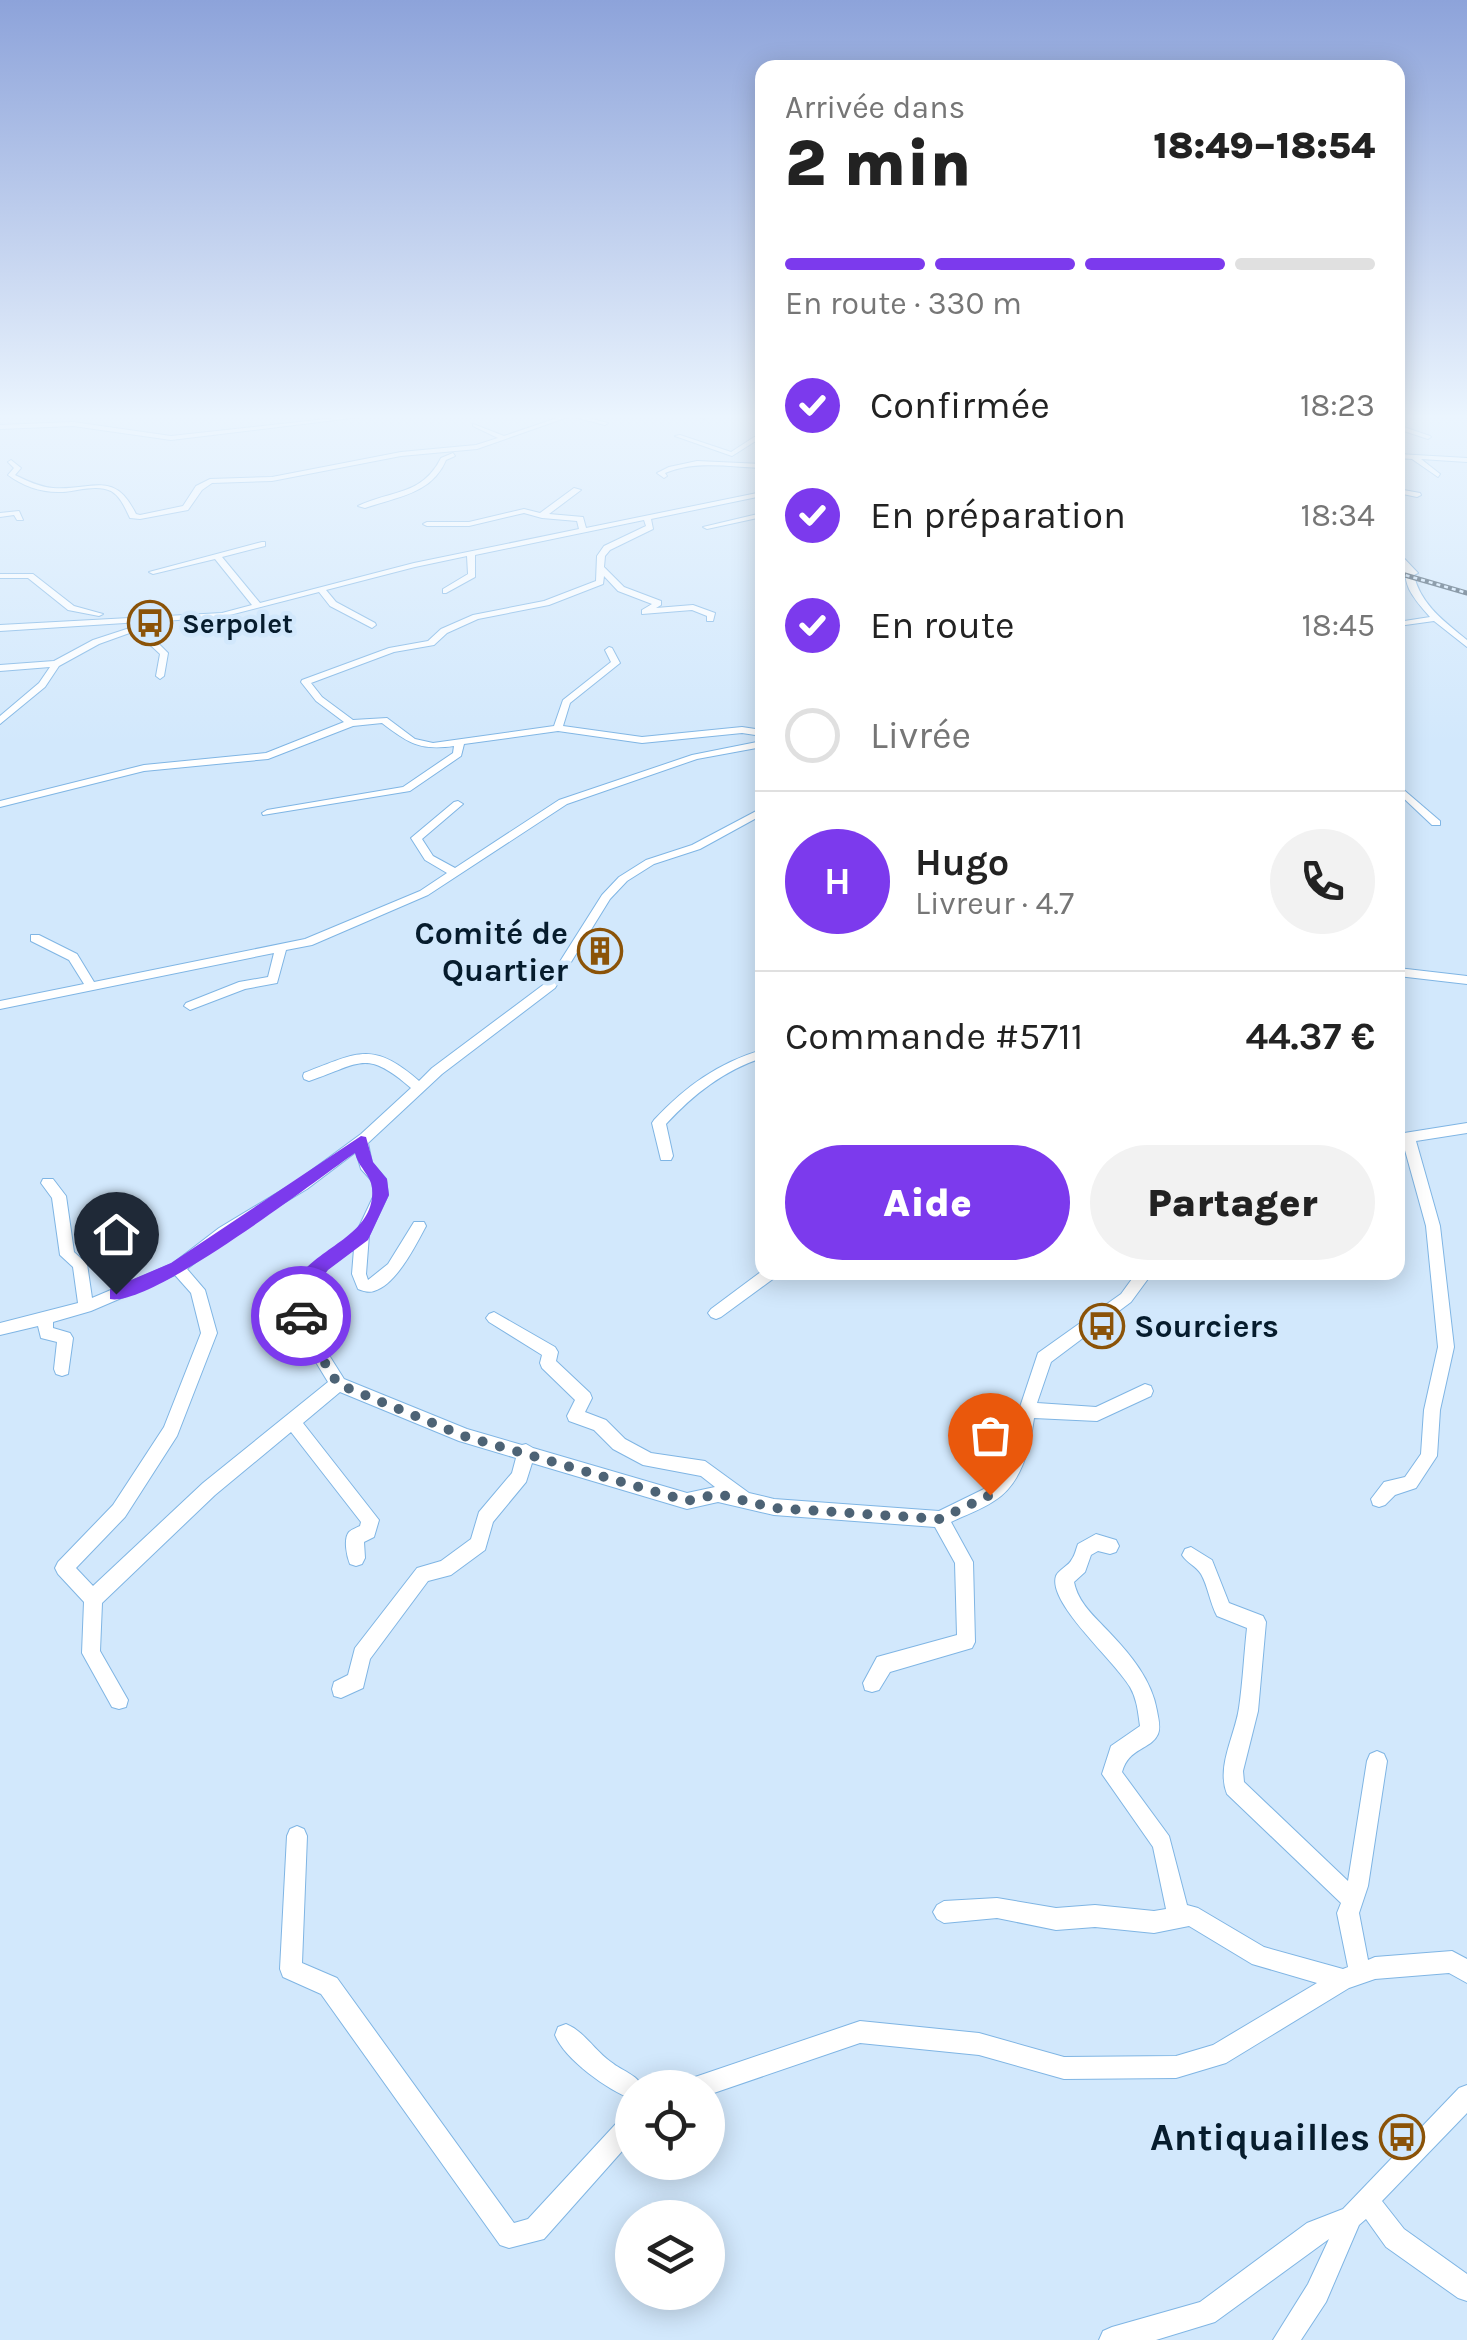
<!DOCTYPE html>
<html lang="fr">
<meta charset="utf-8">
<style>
:root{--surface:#fff;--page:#f2f2f2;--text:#222;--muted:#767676;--line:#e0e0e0;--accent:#7c3aed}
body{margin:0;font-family:Karla,sans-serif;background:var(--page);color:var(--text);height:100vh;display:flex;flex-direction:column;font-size:38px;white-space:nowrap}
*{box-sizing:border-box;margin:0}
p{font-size:32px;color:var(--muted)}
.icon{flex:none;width:55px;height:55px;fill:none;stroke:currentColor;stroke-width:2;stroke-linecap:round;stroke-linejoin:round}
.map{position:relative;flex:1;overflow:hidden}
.details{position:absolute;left:755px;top:60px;width:650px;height:1220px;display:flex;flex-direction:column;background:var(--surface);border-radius:20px;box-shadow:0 5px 25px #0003}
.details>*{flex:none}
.tools{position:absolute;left:615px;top:2070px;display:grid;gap:20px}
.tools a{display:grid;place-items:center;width:110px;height:110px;border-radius:50%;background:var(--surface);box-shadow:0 5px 25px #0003;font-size:50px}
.pin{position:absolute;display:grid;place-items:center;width:85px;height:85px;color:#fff;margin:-102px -42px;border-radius:50% 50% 50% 0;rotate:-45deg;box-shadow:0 0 10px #0007}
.pin .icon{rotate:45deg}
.courier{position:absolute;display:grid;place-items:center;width:100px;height:100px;margin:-50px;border:8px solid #7c3aed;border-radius:50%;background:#fff;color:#222;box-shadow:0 2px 12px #0007}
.head em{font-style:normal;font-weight:800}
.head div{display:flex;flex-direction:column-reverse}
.head{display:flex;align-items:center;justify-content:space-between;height:170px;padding:0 30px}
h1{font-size:65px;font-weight:800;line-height:75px}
.bar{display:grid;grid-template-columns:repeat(4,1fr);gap:15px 10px;align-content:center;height:120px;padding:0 30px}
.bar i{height:12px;border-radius:8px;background:var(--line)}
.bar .current{background:var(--accent)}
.bar p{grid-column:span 4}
.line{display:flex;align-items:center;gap:25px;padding:0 30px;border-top:2px solid var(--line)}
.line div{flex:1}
.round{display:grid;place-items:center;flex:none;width:105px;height:105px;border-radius:52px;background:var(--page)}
ol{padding:0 30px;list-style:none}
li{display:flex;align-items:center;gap:30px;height:110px}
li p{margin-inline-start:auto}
li .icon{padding:10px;border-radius:50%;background:var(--accent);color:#fff;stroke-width:4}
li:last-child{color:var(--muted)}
li i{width:55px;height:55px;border:5px solid var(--line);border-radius:50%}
.primary-button{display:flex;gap:20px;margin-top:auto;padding:20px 30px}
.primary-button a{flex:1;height:115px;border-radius:60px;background:var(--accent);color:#fff;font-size:40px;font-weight:800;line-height:115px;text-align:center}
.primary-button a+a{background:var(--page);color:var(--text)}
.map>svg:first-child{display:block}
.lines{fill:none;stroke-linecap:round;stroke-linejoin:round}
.minor-casing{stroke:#7fb5e4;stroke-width:2}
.minor{fill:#fff;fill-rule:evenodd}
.rail-casing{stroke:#374d5f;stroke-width:5}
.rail{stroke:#d2e8fc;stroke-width:2.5;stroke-dasharray:4;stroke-linecap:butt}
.route{fill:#7c3aed}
.done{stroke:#4d6375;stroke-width:10;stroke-dasharray:0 18}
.labels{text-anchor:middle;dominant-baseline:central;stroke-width:9;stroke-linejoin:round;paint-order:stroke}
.far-poi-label{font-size:28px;font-weight:bold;fill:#061c2d;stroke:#d2e8fc;text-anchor:start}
.poi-label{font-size:32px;font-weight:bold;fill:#061c2d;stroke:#d2e8fc;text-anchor:end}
.near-poi-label{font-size:38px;font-weight:bold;fill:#061c2d;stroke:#d2e8fc;text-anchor:end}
</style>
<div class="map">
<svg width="1467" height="2340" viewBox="0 0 1467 2340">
<rect width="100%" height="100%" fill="#d2e8fc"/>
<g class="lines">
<defs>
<g id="minor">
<polygon points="344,417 360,417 171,440 73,426 0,429 0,425 73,422 171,436"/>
<path d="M560,417H568L477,449L401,456L272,481L212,483L202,490L188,510L140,519L130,518C125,508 121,497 111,491C97,484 77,491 62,492C42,493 23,486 8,475L14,468L8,462L11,460L21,468L15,475C27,481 40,487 53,488C92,491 114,469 136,514L140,515L183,506L196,486L210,479L272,477L401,452L476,445L498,438L473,426V424L504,436Z"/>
<polygon points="574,417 584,417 608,423 605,425"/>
<polygon points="700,417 707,417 704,419"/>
<polygon points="1398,425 1430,436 1431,437 1428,439 1398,429"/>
<polygon points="762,432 762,437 732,456 675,436 680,435 731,452"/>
<path d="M453,453L455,456L446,460C432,494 396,497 365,508L358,506C391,490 422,496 441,458Z"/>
<polygon points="1398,454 1467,458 1467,462 1421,459 1440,474 1438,477 1412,459 1398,458"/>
<path d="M697,461L762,464V468C730,467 696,460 665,473L667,476L664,478L657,473L669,467Z"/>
<path d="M574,488L581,490L549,514L583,517L586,528L762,492V496L651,519L653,529L610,550L605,556L604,567L624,587L661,601V605L656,608L693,605L715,613L713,621H707V616L692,610L642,614V610L652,604L618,591L604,576L603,584L549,605L478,619L447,633L434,645L394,652L311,683L322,697L353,720L387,718L415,739L433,743L554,726L563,700L611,662L605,650L609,647L612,648L620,663L570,703L563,726L642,737L742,727L762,730V736L742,733L642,743L558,731L464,744L461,756L410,791L263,815L262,813L267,810L403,787L453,753L454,746C420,751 408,743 382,723L353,726L268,759L144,771L0,807V801L144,765L266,753L344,722L316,701L301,682L302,680L389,648L428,641L441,629L473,615L544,601L596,581L597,556L604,546L646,526L644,520L475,555V577L446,593H443V589L468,574L467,556L415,567L326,590L336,602L375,623L376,625L372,628L330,606L319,592L222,617L163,621L155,640L168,653L164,676L160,679L156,676L160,654L146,641L156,621L0,631V625L222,613L252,605L215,559L153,574L149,572L262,542H265V546L222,557L260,603L414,563L579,529L577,521L542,518L524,513L469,526H427L423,524L427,522H469L524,509L540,513Z"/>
<polygon points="1398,489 1420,493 1421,495 1417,497 1398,493"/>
<polygon points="19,511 23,520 17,520 14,515 0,517 0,513"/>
<polygon points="762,513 762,517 707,529 703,527"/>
<path d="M1398,552L1418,573L1414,575C1420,604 1445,622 1467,640V647L1434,621L1398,626V622L1430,617C1422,608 1414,599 1409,589C1404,577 1406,569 1398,558Z"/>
<polygon points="0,574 33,574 74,606 103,614 99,616 68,610 28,578 0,578"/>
<polygon points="142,624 149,626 99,644 59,666 45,687 0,724 0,716 39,683 50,667 0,671 0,665 54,661 93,640"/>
<polygon points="762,741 762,747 697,759 567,804 428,895 312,945 286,950 277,983 245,989 190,1010 184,1006 186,1003 239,982 268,977 274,953 0,1009 0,1001 84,984 69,960 31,941 31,935 39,935 77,954 94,982 305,939 420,891 447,873 425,860 411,838 454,802 458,801 463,804 422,839 433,856 455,868 559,800 692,755"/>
<polygon points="1398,785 1440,821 1440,825 1432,825 1398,793"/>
<path d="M762,808V815L700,849L654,864L627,881L610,899L555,988L442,1074L368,1143L372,1163L386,1179L388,1195L369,1235L366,1274L368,1280L388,1264L414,1222H424L426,1226C416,1245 396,1285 374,1291C369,1293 363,1291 358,1289L352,1274L354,1249L327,1269L308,1294L310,1325L344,1379L467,1429L522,1445L526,1444L533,1448L687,1493L715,1487L701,1476L643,1465L613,1449L594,1430L569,1421L567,1416L575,1400L542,1368L540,1363L542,1355L489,1322L486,1318L489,1314L494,1312L555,1347L558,1352L556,1361L590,1393L592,1398L585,1412L606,1420L625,1439L651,1453L705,1461L749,1493L774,1499L939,1511L984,1489L998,1476L1013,1449L1019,1410L1038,1353L1121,1294L1137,1272H1153L1131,1302L1051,1362L1037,1403L1096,1407L1145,1384L1151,1386L1153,1391L1151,1396L1097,1421L1034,1418C1030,1447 1022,1484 994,1501C981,1510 965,1515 951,1522L973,1562L975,1642L972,1648L890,1672L879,1690L872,1692L865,1690L863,1683L877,1657L957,1635L955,1563L935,1527L774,1515L718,1502L687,1509L532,1463L526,1482L493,1522L485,1550L451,1575L428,1581L370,1659L363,1688L341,1698L334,1696L332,1689L334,1682L348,1675L355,1648L417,1568L441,1561L471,1539L479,1512L512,1473L516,1458L459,1441L340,1392L303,1423L379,1520L374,1537L364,1542L365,1558L362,1564L356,1566L350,1564C347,1557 343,1539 349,1532C352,1529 356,1528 360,1526L361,1522L291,1432L215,1495L102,1603L100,1651L128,1700L126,1707L119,1709L112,1707L82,1653L84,1602L58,1574L55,1568L58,1562L113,1505L164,1427L201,1333L191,1293L175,1275L91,1311L53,1322V1328L70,1333L73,1338L68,1374L62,1376L56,1374L54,1369L57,1342L41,1338L38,1326L0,1335V1323L78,1303L73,1267L60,1255L52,1198L41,1183L43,1179H53L66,1196L74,1252L87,1264L92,1298L172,1264L219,1228L297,1181L361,1134L411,1088C365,1048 360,1064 309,1081L304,1079L303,1076L304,1073C357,1053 372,1040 419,1081L432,1068L547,982L602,895L619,877L646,860L692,845ZM356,1152L361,1169L372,1181L374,1195L357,1231L317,1261L293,1293L294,1326L328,1382L203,1483L93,1586L76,1568L125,1517L177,1436L217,1333L205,1290L187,1269L229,1236L307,1189Z"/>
<polygon points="1398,968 1467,976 1467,984 1398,976"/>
<path d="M762,1050V1058C723,1071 694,1094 666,1124L673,1156L671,1160H661L652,1123L654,1120C686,1086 718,1063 762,1050Z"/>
<polygon points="1467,1123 1467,1133 1416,1141 1440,1226 1454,1347 1440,1410 1437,1456 1416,1488 1395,1495 1385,1505 1379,1507 1373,1505 1371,1499 1384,1482 1405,1477 1421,1454 1424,1410 1438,1347 1426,1226 1403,1143 1398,1144 1398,1134"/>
<polygon points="762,1271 779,1272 777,1276 721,1317 716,1319 711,1317 708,1313 711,1309"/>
<path d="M1096,1534L1116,1540L1119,1546L1116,1552L1110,1554L1098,1551L1091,1555L1085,1572L1074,1582C1078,1603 1095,1617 1109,1632C1130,1654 1152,1680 1157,1711C1158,1717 1161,1727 1158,1734C1151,1750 1129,1747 1122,1772L1169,1836L1187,1905L1198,1908L1264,1947L1343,1969L1348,1967L1337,1913L1341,1903L1227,1794C1216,1766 1235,1736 1239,1708C1243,1681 1244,1654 1247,1628L1217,1616C1210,1603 1208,1586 1201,1574C1196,1566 1187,1563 1182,1555L1185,1549L1191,1547L1212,1560L1229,1603L1263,1616L1266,1622L1258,1711L1243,1771L1244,1782L1348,1881L1367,1761L1370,1754L1377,1751L1384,1754L1387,1761L1368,1886L1359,1913L1368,1960L1375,1957L1452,1951L1467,1959V1983L1449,1973L1375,1979L1349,1988L1226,2063L1176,2078L1064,2079L979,2055L860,2043L708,2095V2088H684L687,2080L695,2077L860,2021L979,2033L1064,2057L1176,2056L1213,2045L1317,1983L1252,1964L1189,1926L1154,1933L1095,1927L1056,1930L997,1918L944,1923L937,1919L933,1912L937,1905L944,1901L997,1898L1056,1908L1095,1905L1154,1911L1166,1909L1153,1847L1102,1774L1111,1746L1140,1726C1138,1712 1137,1699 1130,1687C1116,1662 1047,1603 1056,1576C1059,1569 1069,1566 1072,1559C1075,1555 1076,1549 1078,1544Z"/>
<polygon points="297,1826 304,1829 307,1836 302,1963 337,1978 514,2223 528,2219 624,2115 632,2112 632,2140 544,2239 509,2248 500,2245 321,1994 283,1977 280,1969 287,1836 290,1829"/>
<path d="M566,2024C584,2031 595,2051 611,2062C622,2071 637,2074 643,2088H632V2099C608,2090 565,2060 555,2035L558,2027Z"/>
<polygon points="1467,2085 1467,2113 1382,2201 1404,2229 1467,2274 1467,2301 1458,2298 1386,2247 1366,2219 1359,2225 1326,2302 1301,2340 1273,2340 1308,2284 1329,2239 1215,2322 1156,2340 1099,2340 1103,2331 1112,2327 1200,2302 1307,2223 1343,2209 1459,2088"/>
</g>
</defs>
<use href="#minor" class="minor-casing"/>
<use href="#minor" class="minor"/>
<defs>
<polyline id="rail" points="1398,573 1467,593"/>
</defs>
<use href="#rail" class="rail-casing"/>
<use href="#rail" class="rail"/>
</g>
<linearGradient id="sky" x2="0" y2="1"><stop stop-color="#8da3da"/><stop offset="0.56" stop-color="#ebf5fe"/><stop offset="1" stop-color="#ebf5fe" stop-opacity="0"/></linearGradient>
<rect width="1467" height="744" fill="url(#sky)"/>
<path class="route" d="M361,1136L366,1137L373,1162L387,1179L389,1195L368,1240L328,1270L309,1295L308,1322L301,1324L292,1316C292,1310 290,1299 291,1292C303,1249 377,1240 372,1188C371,1175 358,1167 355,1153C315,1181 150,1308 110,1299V1289L171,1263Z"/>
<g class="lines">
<polyline class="done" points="301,1316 302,1326 338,1384 464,1436 687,1501 718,1494 774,1508 940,1519 990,1495"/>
</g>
<defs>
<symbol id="bus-ring" viewBox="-11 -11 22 22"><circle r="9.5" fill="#d2e8fc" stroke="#8b5308" stroke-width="1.5"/><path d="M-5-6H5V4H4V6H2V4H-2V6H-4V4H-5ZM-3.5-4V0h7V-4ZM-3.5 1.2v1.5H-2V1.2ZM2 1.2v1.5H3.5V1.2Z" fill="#8b5308"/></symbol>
<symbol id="building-ring" viewBox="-11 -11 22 22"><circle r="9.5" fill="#d2e8fc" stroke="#8b5308" stroke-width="1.5"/><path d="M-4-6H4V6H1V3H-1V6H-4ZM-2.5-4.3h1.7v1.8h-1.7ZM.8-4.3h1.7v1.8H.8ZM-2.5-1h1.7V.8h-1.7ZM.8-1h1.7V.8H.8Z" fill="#8b5308"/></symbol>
</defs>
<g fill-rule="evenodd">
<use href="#bus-ring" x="125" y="598" width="50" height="50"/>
<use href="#building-ring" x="575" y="926" width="50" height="50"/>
<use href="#bus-ring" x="1077" y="1301" width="50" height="50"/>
<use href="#bus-ring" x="1377" y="2112" width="50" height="50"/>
</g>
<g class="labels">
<g class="far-poi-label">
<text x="182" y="623">Serpolet</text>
</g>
<g class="poi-label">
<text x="568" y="933">Comité de<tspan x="568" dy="37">Quartier</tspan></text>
<text x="1134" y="1326" text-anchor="start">Sourciers</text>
</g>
<g class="near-poi-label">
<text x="1370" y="2137">Antiquailles</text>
</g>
</g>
</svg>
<div class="tools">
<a><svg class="icon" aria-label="locate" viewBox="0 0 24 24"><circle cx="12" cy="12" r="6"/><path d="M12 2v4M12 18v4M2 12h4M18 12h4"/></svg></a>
<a><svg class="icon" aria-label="layers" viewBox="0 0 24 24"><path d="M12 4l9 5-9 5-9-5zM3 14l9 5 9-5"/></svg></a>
</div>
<div class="pin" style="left:990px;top:1495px;background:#ea580c"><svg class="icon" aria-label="bag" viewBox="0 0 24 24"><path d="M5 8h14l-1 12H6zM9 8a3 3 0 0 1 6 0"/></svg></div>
<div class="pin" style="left:116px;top:1294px;background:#1f2937"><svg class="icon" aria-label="home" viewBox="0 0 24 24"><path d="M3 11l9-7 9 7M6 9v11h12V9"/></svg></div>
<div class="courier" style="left:301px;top:1316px"><svg class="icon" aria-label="car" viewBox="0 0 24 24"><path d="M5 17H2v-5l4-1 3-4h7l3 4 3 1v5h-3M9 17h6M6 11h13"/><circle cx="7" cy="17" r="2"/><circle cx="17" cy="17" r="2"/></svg></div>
<section class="details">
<div class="head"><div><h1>2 min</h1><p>Arrivée dans</p></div><em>18:49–18:54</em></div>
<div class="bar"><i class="current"></i><i class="current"></i><i class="current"></i><i></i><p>En route · 330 m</p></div>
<ol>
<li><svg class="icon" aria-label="check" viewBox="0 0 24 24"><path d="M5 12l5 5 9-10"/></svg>Confirmée<p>18:23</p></li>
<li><svg class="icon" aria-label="check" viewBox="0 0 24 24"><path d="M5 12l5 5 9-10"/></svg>En préparation<p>18:34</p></li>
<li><svg class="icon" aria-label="check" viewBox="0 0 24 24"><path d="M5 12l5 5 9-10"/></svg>En route<p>18:45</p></li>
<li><i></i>Livrée</li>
</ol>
<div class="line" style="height:180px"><b class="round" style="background:var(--accent);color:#fff">H</b><div><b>Hugo</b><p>Livreur · 4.7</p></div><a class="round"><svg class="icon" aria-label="phone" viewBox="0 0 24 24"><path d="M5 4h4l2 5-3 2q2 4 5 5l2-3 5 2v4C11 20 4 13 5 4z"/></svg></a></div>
<div class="line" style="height:130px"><div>Commande #5711</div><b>44.37 €</b></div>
<div class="primary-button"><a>Aide</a><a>Partager</a></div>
</section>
</div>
